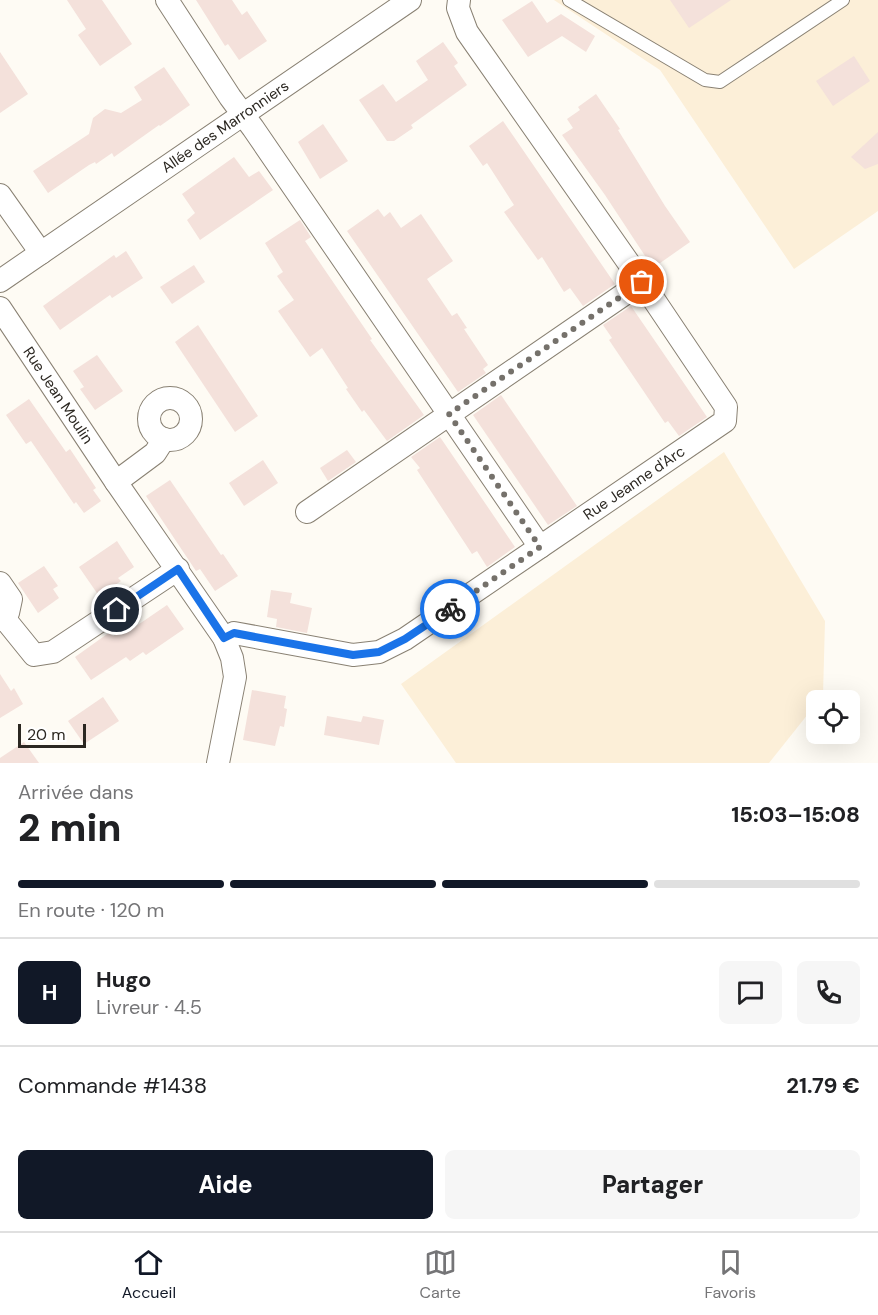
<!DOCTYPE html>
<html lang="fr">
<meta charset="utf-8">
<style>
:root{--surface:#fff;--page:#f6f6f6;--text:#202124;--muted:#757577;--line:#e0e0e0;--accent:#111827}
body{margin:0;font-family:"DM Sans",sans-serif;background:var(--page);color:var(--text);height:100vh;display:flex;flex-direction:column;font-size:22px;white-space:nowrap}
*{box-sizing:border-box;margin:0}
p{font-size:20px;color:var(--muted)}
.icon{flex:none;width:33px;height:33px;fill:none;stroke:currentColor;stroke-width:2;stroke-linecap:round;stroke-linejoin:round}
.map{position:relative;height:763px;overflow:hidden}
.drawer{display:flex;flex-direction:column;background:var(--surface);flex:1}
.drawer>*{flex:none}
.controls{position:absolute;left:806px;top:690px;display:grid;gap:12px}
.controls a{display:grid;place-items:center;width:54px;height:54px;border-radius:9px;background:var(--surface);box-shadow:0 6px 24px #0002;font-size:30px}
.scale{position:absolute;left:18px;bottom:15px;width:68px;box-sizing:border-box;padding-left:6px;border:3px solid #2b2721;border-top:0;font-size:16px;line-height:21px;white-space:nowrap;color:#2b2721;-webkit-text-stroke:4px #fff;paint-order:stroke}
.pin{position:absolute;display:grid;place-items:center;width:51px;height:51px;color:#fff;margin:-26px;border:3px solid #fff;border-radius:50%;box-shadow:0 2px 6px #0007}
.courier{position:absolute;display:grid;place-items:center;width:60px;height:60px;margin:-30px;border:4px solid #1a73e8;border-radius:50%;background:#fff;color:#222;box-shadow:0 2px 8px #0007}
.head em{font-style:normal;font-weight:800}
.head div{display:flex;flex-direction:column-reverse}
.head{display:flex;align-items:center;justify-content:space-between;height:102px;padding:0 18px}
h1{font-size:39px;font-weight:800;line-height:45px}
.bar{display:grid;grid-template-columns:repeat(4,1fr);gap:9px 6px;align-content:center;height:72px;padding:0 18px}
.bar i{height:8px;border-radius:4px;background:var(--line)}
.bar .current{background:var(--accent)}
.bar p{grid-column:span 4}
.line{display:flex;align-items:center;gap:15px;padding:0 18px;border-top:2px solid var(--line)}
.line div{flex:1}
.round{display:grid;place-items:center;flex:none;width:63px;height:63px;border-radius:9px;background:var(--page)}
.primary-button{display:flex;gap:12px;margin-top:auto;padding:12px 18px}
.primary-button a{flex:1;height:69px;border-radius:9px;background:var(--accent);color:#fff;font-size:24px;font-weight:800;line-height:69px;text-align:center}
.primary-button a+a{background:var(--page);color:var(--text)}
.tab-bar{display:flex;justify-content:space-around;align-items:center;height:84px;border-top:2px solid var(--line);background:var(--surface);font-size:16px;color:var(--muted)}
.tab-bar a{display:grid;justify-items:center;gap:3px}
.tab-bar .current{color:var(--accent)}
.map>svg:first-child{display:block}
.built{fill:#fcefd8}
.building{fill:#f4e1db}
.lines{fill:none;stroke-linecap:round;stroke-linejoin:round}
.lane-casing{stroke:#898173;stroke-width:14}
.street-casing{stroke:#898173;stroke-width:24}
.lane{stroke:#fff;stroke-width:12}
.street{stroke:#fff;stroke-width:22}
.done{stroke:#75716b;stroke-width:6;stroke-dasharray:0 10.8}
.route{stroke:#1a73e8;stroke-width:8}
.labels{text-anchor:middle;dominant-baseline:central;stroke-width:4.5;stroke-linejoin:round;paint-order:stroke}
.street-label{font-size:15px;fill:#2b2721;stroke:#fff}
</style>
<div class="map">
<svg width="878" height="763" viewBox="0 0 878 763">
<rect width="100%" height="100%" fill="#fefbf4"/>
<g class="built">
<polygon points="554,0 878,0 878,211 794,269 660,70"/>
<polygon points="724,452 825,621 823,695 818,700 816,700 816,704 769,763 456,763 401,684"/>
</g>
<g class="building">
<polygon points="67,0 102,0 132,44 100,66 78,35 86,29"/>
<polygon points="196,0 232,0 242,15 247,11 267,41 239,60 228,44 225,46"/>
<polygon points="670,0 731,0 689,28"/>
<polygon points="532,1 547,23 561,14 595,36 586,52 562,36 528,57 502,20"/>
<polygon points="443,42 458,63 454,66 467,85 411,125 413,128 394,141 387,141 359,100 383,84 396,102 428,80 416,61"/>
<polygon points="0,52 28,94 0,113"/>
<polygon points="854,56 870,81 833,106 816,81"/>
<polygon points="164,67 190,105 160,126 159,125 114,157 112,153 96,164 95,162 89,165 48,193 33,171 89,134 93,118 105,109 121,113 142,100 134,87"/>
<polygon points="596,94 620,129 618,130 665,206 690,242 653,268 605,195 562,135 573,128 567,119 580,110 578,107"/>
<polygon points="503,121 615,284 583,306 570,288 564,292 542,257 538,260 504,212 514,205 487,163 483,166 469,146"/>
<polygon points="323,124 348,161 320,179 298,142"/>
<polygon points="878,132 878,164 865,169 851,157"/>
<polygon points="234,157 249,177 259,171 273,190 200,240 187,220 195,213 182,194"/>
<polygon points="378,209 384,217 390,212 401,228 421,214 453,261 427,279 452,316 457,313 467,328 464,329 488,365 483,369 486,373 458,392 347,231"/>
<polygon points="300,220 311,237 305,241 372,339 370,340 424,415 387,441 364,410 362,412 346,389 348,388 322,348 310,357 278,311 294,300 277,276 283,272 265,243"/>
<polygon points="126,251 143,278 112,298 110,295 60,330 43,306 114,255 116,258"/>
<polygon points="194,265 205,282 172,304 160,287"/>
<polygon points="631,306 707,417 679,436 668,421 665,423 609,340 612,338 603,325"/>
<polygon points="198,325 258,416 235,432 175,342"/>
<polygon points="97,355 123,391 95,410 80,389 84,387 73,371"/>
<polygon points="501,395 577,506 548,525 473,415"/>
<polygon points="29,399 66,452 70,449 96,488 93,490 101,501 84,513 76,502 74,504 31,441 26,444 6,415"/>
<polygon points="440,437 515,547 487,567 477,551 472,554 417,470 420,468 411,457"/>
<polygon points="347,450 356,462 328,481 320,468"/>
<polygon points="263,460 278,483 244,506 229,483"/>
<polygon points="170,480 221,555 223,554 238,576 215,591 200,569 196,571 146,496"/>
<polygon points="117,541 134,567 118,578 121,581 99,596 79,567"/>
<polygon points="44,566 58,586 53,589 59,598 38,613 18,583"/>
<polygon points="271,590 292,593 290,603 312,608 307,633 276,627 277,619 267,617"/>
<polygon points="167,605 184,629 146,655 143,652 130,661 126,657 91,680 75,657 110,632 113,636 126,627 129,631"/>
<polygon points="0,674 11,691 14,688 23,704 0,718"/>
<polygon points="252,690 286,696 284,708 287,709 284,727 280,726 275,746 243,740"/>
<polygon points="103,697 119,721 84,744 68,721"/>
<polygon points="327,716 361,722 363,716 384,720 379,745 324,735"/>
<polygon points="24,742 39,763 0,763 0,758"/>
</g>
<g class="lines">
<defs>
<polyline id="lane" points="569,0 705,80 720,82 843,0"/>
<g id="street">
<path id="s1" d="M167,0L230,97L253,128L540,547L725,421L726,407L642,282L467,32L458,8L459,0"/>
<polyline points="0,195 41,253"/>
<path id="s2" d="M0,281L410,0"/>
<path id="s3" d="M0,308L116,482L224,638L232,658L235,677L218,763"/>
<circle cx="170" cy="419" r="21"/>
<polyline points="116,482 155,453 164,439"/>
<polyline points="307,512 642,282"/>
<polyline points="0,583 11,599 8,613 0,620"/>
<polyline points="4,618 34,655 53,652 178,569"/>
<polyline points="224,638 234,633 353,655 379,652 405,639 540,547"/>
</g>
</defs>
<use href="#lane" class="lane-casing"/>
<use href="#street" class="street-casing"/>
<use href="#lane" class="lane"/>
<use href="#street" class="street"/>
</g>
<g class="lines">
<polyline class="done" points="450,609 540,547 449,414 642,282"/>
<polyline class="route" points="117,610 178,569 224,638 234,633 353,655 379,652 405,639 450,609"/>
</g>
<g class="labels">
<g class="street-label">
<text stroke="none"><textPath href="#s2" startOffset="273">Allée des Marronniers</textPath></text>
<text stroke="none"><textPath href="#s3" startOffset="105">Rue Jean Moulin</textPath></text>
<text stroke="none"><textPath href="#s1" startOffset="776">Rue Jeanne d'Arc</textPath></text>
</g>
</g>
</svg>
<div class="controls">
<a><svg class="icon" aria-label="locate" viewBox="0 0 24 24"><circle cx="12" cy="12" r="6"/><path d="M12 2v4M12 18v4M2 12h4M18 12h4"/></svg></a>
</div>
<div class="scale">20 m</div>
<div class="pin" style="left:642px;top:282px;background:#ea580c"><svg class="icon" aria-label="bag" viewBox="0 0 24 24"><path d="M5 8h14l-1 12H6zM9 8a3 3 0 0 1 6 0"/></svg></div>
<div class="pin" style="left:117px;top:610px;background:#1f2937"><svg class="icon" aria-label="home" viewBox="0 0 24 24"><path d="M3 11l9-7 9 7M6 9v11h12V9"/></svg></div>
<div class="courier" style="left:450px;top:609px"><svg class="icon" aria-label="bike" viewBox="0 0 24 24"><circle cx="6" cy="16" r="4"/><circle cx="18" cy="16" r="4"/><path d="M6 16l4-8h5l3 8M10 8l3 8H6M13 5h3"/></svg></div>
</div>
<section class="drawer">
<div class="head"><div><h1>2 min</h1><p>Arrivée dans</p></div><em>15:03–15:08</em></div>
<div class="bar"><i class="current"></i><i class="current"></i><i class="current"></i><i></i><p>En route · 120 m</p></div>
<div class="line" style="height:108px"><b class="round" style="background:var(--accent);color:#fff">H</b><div><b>Hugo</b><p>Livreur · 4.5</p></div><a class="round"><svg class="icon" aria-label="chat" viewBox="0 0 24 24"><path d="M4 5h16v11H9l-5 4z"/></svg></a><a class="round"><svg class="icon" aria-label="phone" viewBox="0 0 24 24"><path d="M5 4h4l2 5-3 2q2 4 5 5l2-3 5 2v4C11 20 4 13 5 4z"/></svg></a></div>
<div class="line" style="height:78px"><div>Commande #1438</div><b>21.79 €</b></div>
<div class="primary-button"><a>Aide</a><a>Partager</a></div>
</section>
<nav class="tab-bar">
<a class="current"><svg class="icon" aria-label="home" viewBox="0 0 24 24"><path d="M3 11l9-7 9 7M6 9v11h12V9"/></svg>Accueil</a>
<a><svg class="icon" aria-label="map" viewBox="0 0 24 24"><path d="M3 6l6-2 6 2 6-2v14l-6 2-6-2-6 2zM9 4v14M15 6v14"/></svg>Carte</a>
<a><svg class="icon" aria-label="saved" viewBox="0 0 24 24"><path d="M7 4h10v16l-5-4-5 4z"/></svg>Favoris</a>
</nav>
